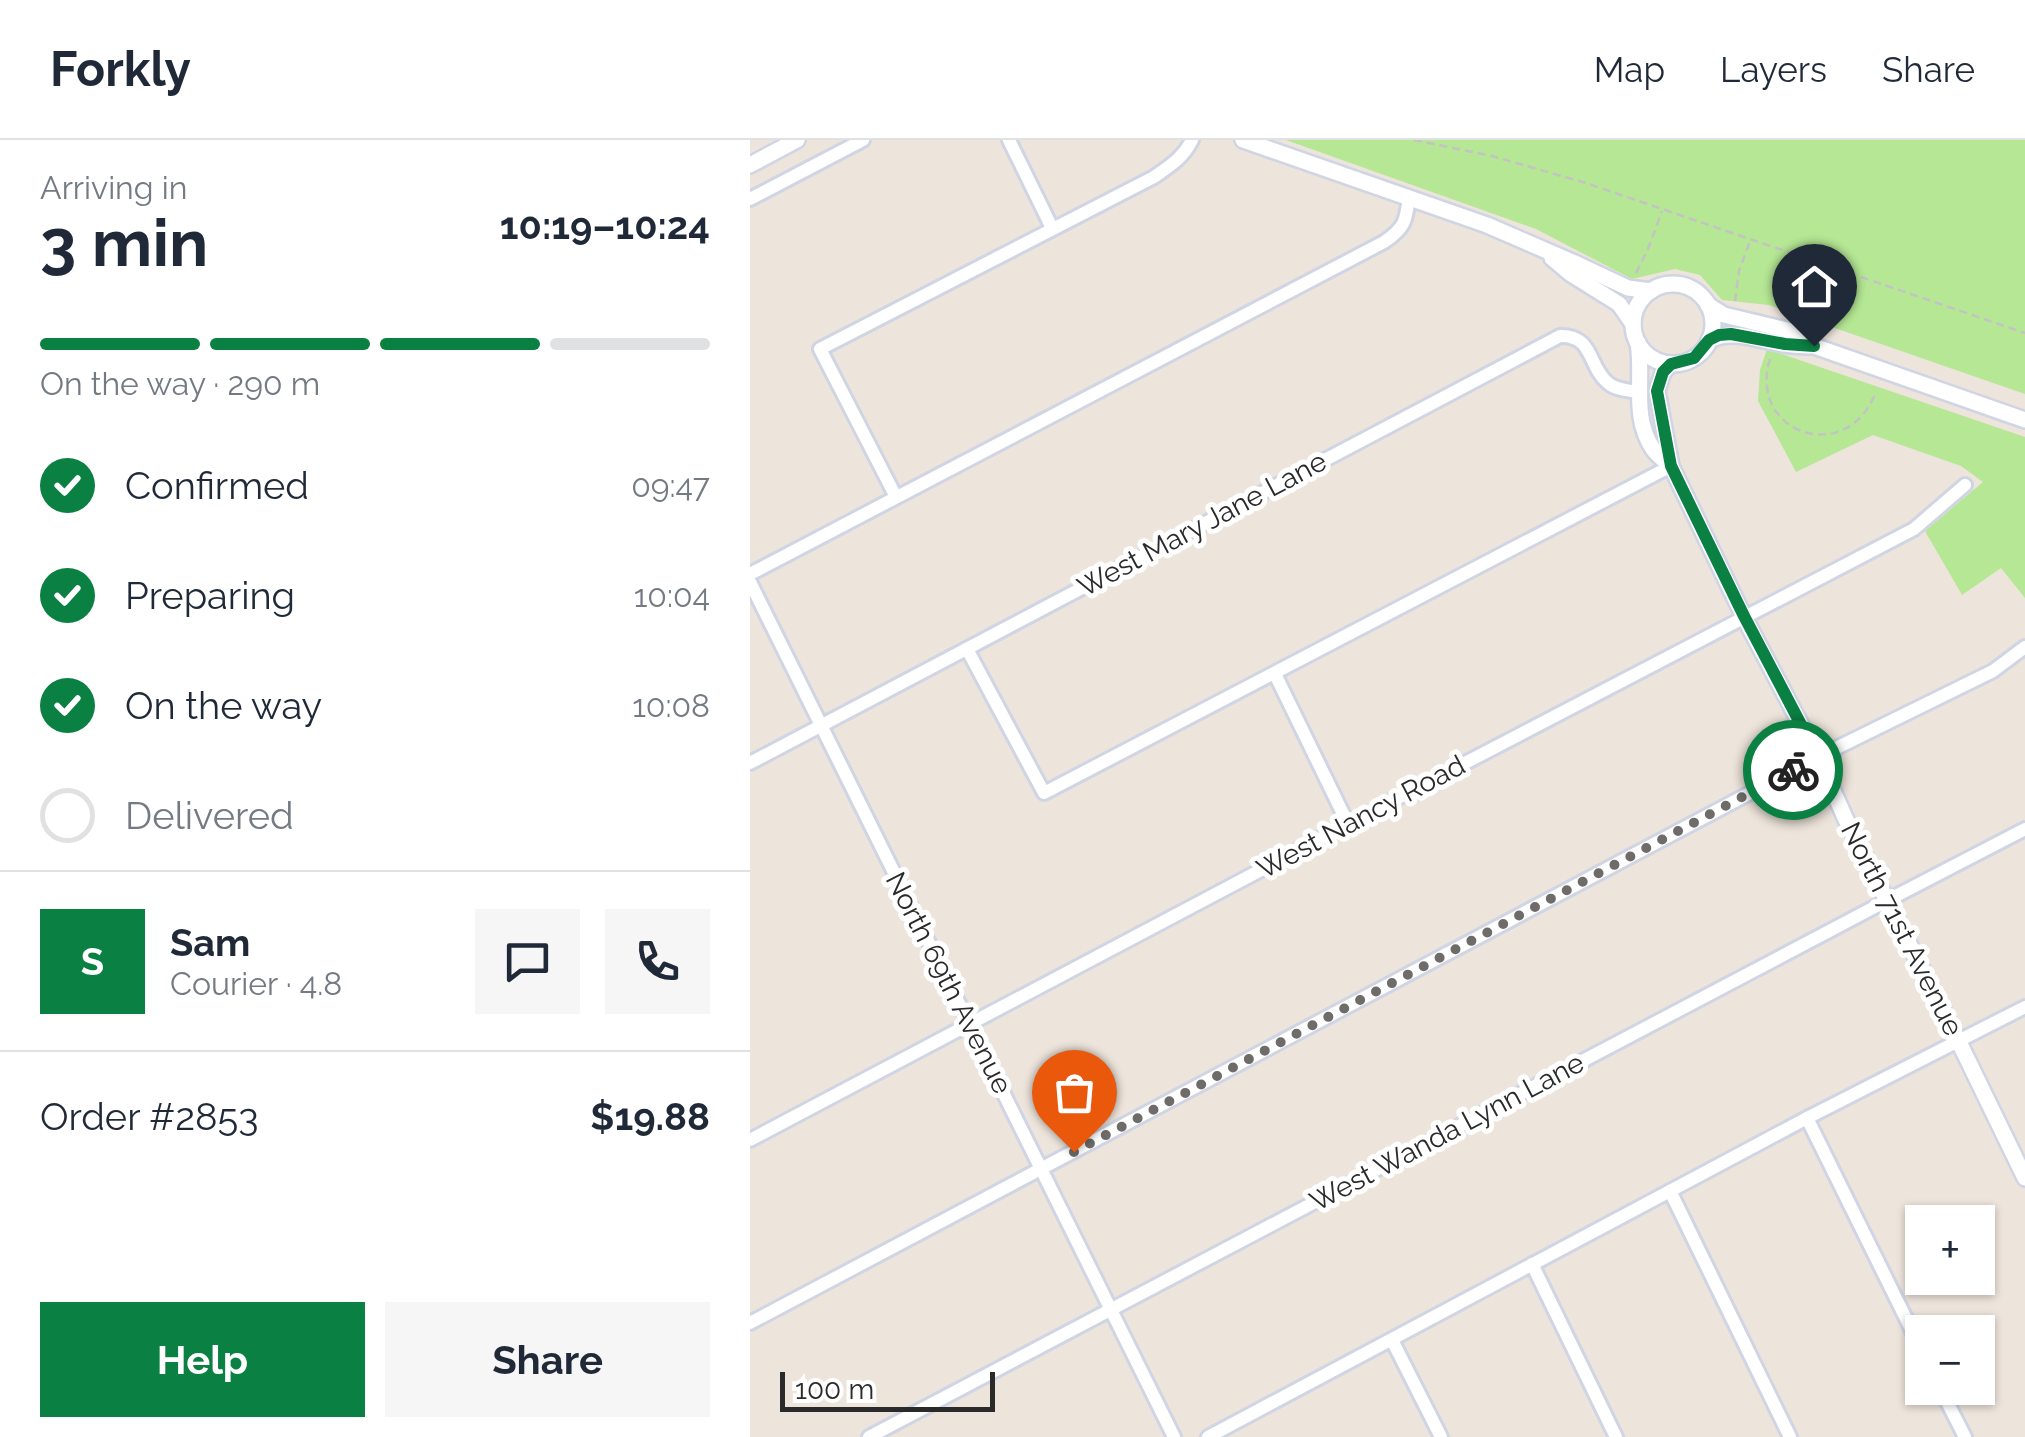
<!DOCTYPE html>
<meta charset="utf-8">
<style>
:root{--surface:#fff;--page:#f6f6f7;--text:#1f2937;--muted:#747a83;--line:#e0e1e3;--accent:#0b8043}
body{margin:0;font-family:Raleway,sans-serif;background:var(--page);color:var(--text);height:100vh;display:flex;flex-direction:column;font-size:38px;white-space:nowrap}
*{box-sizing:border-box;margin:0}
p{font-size:32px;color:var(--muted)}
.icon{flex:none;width:55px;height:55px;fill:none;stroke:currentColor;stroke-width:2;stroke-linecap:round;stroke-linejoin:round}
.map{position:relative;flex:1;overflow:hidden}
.sheet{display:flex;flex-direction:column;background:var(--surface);width:750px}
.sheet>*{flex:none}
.controls{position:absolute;left:1155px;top:1065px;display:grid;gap:20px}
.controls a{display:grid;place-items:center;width:90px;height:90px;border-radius:0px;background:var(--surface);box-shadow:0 2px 8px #0004;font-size:50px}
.scale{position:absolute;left:30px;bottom:25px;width:215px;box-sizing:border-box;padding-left:10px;border:5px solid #2a2a2a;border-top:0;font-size:28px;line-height:35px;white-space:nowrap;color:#2a2a2a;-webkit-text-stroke:8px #fff;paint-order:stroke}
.pin{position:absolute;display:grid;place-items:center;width:85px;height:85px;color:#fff;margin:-102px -42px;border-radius:50% 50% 50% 0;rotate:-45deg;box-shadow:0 0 10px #0007}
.pin .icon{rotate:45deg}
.courier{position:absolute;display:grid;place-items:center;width:100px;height:100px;margin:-50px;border:8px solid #0b8043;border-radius:50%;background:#fff;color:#222;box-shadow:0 2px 12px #0007}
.summary em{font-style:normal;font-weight:700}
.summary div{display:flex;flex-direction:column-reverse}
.summary{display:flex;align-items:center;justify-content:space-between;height:170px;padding:0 40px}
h1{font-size:65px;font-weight:700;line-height:75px}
.bar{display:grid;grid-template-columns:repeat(4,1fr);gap:15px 10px;align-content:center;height:120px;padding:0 40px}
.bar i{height:12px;border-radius:8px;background:var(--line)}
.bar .selected{background:var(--accent)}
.bar p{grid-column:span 4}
.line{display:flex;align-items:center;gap:25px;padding:0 40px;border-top:2px solid var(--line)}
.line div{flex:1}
.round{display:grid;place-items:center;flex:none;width:105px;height:105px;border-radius:0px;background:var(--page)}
ol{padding:0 40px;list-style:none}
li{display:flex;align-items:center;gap:30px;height:110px}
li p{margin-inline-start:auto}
li .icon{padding:10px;border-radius:50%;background:var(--accent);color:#fff;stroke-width:4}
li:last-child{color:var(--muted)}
li i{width:55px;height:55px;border:5px solid var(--line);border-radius:50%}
.button{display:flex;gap:20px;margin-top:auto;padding:20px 40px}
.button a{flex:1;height:115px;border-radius:0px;background:var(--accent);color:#fff;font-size:40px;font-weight:700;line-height:115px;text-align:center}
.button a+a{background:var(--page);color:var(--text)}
header{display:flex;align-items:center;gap:60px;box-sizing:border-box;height:140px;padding:0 50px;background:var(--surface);border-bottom:2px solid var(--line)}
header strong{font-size:48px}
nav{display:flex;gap:55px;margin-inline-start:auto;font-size:35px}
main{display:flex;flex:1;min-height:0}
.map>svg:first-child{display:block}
.green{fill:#b5e794}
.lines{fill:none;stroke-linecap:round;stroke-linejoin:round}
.minor-casing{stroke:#d0d5e4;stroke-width:18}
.tertiary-casing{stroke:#d0d5e4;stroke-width:20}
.path{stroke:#c3c3c3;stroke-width:2.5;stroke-dasharray:8 5;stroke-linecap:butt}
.minor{stroke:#fff;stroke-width:12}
.tertiary{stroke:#fff;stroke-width:15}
.done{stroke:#6e6b68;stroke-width:10;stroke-dasharray:0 18}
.route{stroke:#0b8043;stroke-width:12}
.labels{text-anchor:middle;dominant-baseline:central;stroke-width:10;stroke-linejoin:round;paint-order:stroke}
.street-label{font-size:28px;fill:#2a2a2a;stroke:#fff}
</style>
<header>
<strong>Forkly</strong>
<nav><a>Map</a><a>Layers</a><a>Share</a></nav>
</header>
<main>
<section class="sheet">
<div class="summary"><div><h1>3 min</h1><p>Arriving in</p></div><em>10:19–10:24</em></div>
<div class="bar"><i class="selected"></i><i class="selected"></i><i class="selected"></i><i></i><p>On the way · 290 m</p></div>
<ol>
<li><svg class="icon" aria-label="check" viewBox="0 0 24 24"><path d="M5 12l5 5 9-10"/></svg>Confirmed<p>09:47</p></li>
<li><svg class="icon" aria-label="check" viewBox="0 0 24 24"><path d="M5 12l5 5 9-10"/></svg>Preparing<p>10:04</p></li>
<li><svg class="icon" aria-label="check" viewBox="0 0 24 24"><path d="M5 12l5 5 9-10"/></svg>On the way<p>10:08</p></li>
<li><i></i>Delivered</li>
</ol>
<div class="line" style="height:180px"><b class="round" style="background:var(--accent);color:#fff">S</b><div><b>Sam</b><p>Courier · 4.8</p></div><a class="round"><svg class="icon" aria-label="chat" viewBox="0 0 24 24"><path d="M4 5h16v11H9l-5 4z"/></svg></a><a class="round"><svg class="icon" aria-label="phone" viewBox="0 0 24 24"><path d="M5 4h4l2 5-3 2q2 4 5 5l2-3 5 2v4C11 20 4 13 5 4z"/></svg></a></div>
<div class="line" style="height:130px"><div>Order #2853</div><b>$19.88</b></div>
<div class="button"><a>Help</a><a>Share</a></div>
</section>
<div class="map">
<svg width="1275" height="1297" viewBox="0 0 1275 1297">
<rect width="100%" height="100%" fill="#ede4db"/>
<g class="green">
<polygon points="536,0 1275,0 1275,254 1019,165 972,160 950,135 925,129 882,139 786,89"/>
<polygon points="1017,209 1275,297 1275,458 1251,428 1212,455 1175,391 1233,342 1211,326 1123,295 1046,332 1008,261 1010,230"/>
</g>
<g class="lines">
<defs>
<g id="minor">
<polyline points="259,0 302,88"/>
<polyline points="0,59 113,0"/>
<path d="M146,357L70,209L404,37C420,26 433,18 442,0"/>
<path d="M0,434L634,102C655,88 656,81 659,57"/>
<polyline points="0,442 424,1297"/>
<polyline points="217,509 294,653 921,326"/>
<polyline points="525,534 598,684"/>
<path d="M0,623L810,196C844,195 838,227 858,243C866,250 878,250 888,252"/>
<polyline points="1057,978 1172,1211"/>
<polyline points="0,1000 598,684 1164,389 1215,345"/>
<polyline points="920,1051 1040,1297"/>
<polyline points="782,1124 866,1297"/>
<polyline points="0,1183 1068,617 1243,531 1275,507"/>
<polyline points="642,1200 691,1297"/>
<polyline points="1190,1248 1215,1297"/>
<polyline points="119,1297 1138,760 1275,689"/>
<polyline points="458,1297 1057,978 1275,867"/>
</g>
<g id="tertiary">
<polyline points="493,0 737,85 827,124 878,148 901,151"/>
<polyline points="0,25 47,0"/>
<polyline points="802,118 821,134 869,164 883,184"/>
<circle cx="923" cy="184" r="40"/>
<polyline points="958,165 974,175 1041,191 1064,206 1275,280"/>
<path d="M959,200C984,188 1009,201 1034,204C1043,206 1051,205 1060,206"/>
<path d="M888,203C894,237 881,277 903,309C907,315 915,321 921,326"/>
<polyline points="921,224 913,232 907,251 921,326 994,477 1068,617 1097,682 1208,900 1275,1038"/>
</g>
</defs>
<use href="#minor" class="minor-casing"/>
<use href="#tertiary" class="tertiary-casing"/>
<g class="path">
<polyline points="664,0 742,16 836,43 1275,193"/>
<polyline points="886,133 898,109 912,71"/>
<polyline points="985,161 989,131 1000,101"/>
<path d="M1020,219C997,293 1096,327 1125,254"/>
</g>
<use href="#minor" class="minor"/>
<use href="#tertiary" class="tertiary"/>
</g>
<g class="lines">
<polyline class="done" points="324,1012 1043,630"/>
<polyline class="route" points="1043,630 1068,617 994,476 921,326 907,251 913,232 921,224 944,218 959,200 969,195 981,194 1035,204 1064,206"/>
</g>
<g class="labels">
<g class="street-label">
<text transform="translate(452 384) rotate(-28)">West Mary Jane Lane</text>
<text transform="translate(611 677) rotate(-28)">West Nancy Road</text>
<text transform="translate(1152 789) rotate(63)">North 71st Avenue</text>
<text transform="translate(199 843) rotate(63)">North 69th Avenue</text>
<text transform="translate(697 992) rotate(-28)">West Wanda Lynn Lane</text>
</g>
</g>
</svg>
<div class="controls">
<a>+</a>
<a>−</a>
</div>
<div class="scale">100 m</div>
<div class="pin" style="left:324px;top:1012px;background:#ea580c"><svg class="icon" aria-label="bag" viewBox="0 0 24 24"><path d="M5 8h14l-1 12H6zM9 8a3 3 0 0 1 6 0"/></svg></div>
<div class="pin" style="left:1064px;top:206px;background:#1f2937"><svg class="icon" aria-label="home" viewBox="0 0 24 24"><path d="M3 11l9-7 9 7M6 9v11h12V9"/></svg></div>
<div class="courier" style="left:1043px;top:630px"><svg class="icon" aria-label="bike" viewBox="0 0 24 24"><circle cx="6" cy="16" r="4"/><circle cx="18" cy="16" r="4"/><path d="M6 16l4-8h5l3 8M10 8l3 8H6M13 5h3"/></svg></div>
</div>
</main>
